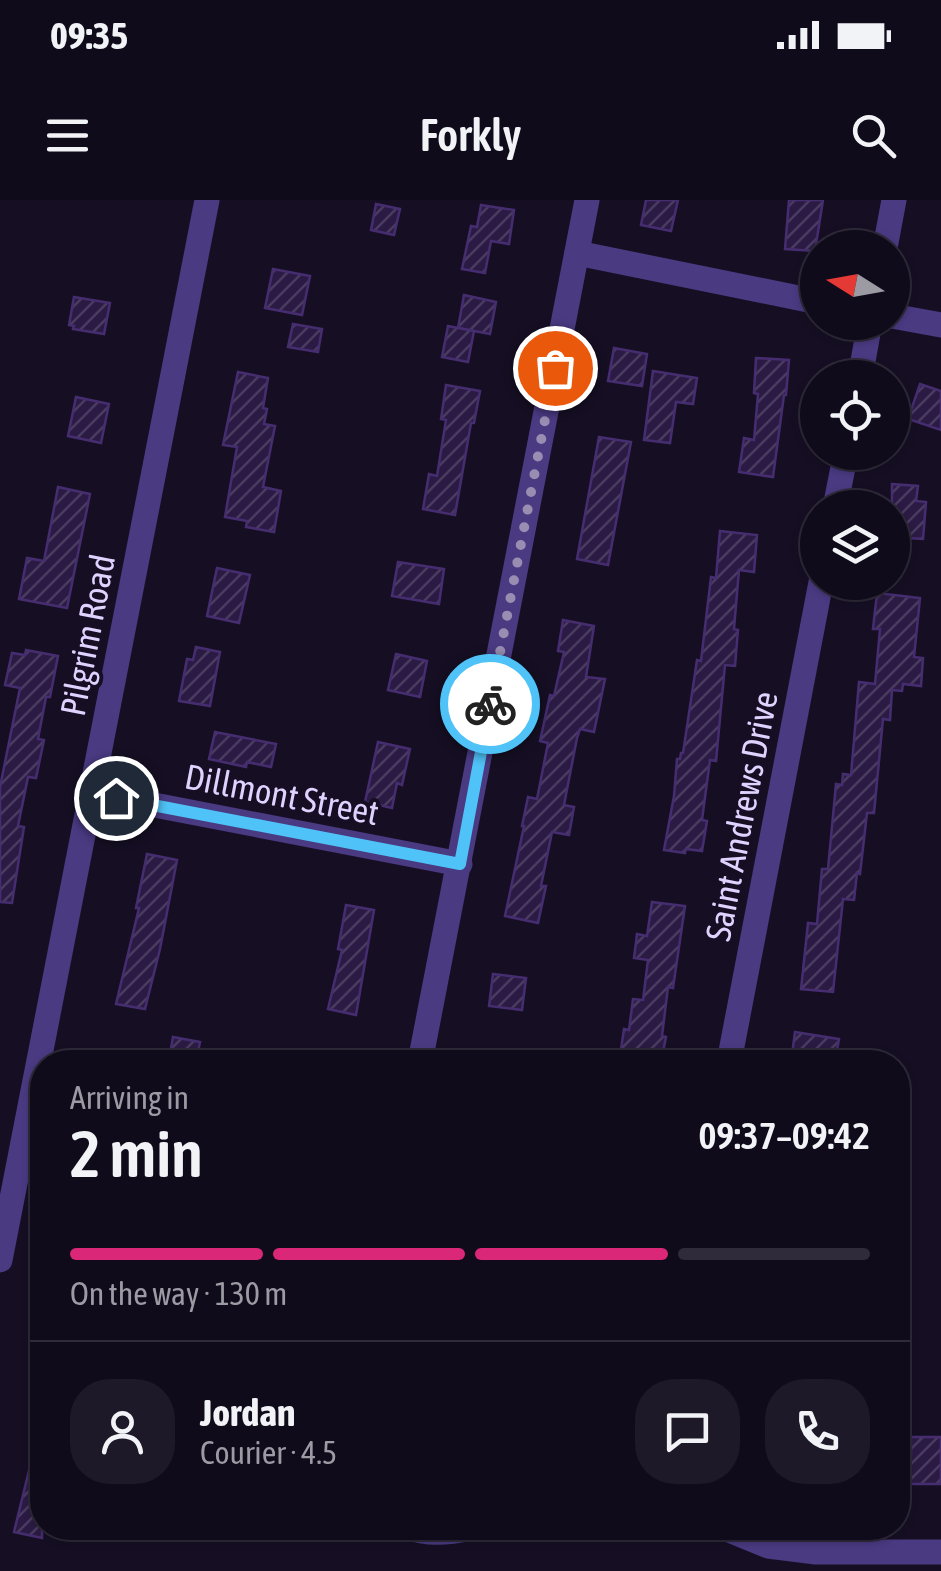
<!DOCTYPE html>
<meta charset="utf-8">
<style>
:root{--surface:#100b1b;--page:#1e1928;--text:#f1f3f6;--muted:#9c9ba3;--line:#302b3a;--accent:#db2777}
body{margin:0;font-family:"Asap Condensed",sans-serif;background:var(--page);color:var(--text);height:100vh;display:flex;flex-direction:column;font-size:38px;white-space:nowrap}
*{box-sizing:border-box;margin:0}
p{font-size:32px;color:var(--muted)}
.icon{flex:none;width:55px;height:55px;fill:none;stroke:currentColor;stroke-width:2;stroke-linecap:round;stroke-linejoin:round}
.map{position:relative;flex:1;overflow:hidden}
.sheet{position:absolute;left:30px;top:850px;width:880px;height:490px;display:flex;flex-direction:column;background:var(--surface);border-radius:40px;box-shadow:0 2px 8px #0004,0 0 0 2px var(--line)}
.sheet>*{flex:none}
.needle{width:65px;rotate:281deg}
.tools{position:absolute;left:800px;top:30px;display:grid;gap:20px}
.tools a{display:grid;place-items:center;width:110px;height:110px;border-radius:50%;background:var(--surface);box-shadow:0 2px 8px #0004,0 0 0 2px var(--line);font-size:50px}
.pin{position:absolute;display:grid;place-items:center;width:85px;height:85px;color:#fff;margin:-42px;border:5px solid #fff;border-radius:50%;box-shadow:0 2px 10px #0007}
.courier{position:absolute;display:grid;place-items:center;width:100px;height:100px;margin:-50px;border:8px solid #4fc3f7;border-radius:50%;background:#fff;color:#222;box-shadow:0 2px 12px #0007}
.head em{font-style:normal;font-weight:600}
.head div{display:flex;flex-direction:column-reverse}
.head{display:flex;align-items:center;justify-content:space-between;height:170px;padding:0 40px}
h1{font-size:65px;font-weight:600;line-height:75px}
.bar{display:grid;grid-template-columns:repeat(4,1fr);gap:15px 10px;align-content:center;height:120px;padding:0 40px}
.bar i{height:12px;border-radius:8px;background:var(--line)}
.bar .selected{background:var(--accent)}
.bar p{grid-column:span 4}
.line{display:flex;align-items:center;gap:25px;padding:0 40px;border-top:2px solid var(--line)}
.line div{flex:1}
.round{display:grid;place-items:center;flex:none;width:105px;height:105px;border-radius:40px;background:var(--page)}
.status{display:flex;justify-content:space-between;align-items:center;height:70px;padding:0 50px;background:var(--surface);direction:ltr}
.status svg{height:28px;fill:currentColor}
header{display:flex;justify-content:space-between;align-items:center;height:130px;padding:0 40px;background:var(--surface);font-size:45px;font-weight:600}
.map>svg:first-child{display:block}
.building{fill:url(#building-hatch);stroke:#462d70;stroke-width:2.5}
.lines{fill:none;stroke-linecap:round;stroke-linejoin:round}
.minor{stroke:#4a3a82;stroke-width:25}
.done{stroke:#998eb2;stroke-width:10;stroke-dasharray:0 18}
.route{stroke:#4fc3f7;stroke-width:12}
.labels{text-anchor:middle;dominant-baseline:central;stroke-width:8;stroke-linejoin:round;paint-order:stroke}
.street-label{font-size:35px;fill:#dfd2fe;stroke:#160f24}
</style>
<div class="status"><b>09:35</b><svg viewBox="0 0 49 12"><path d="M0 12V9h3v3zM5 12V6h3v6zM10 12V3h3v9zM15 12V0h3v12zM26 1h20v11H26zM47 4h2v5h-2z"/></svg></div>
<header><svg class="icon" aria-label="menu" viewBox="0 0 24 24"><path d="M4 6h16M4 12h16M4 18h16"/></svg>Forkly<svg class="icon" aria-label="search" viewBox="0 0 24 24"><circle cx="10" cy="10" r="6"/><path d="M15 15l6 6"/></svg></header>
<div class="map">
<svg width="941" height="1371" viewBox="0 0 941 1371">
<defs>
<pattern id="building-hatch" width="6" height="6" patternUnits="userSpaceOnUse" patternTransform="scale(2.5)"><rect width="6" height="6" fill="#2b1b44"/><path d="M-1 1l2-2M0 6l6-6M5 7l2-2" fill="none" stroke="#493b60"/></pattern>
</defs>
<rect width="100%" height="100%" fill="#160f24"/>
<g class="building">
<polygon points="646,0 678,0 671,31 641,25"/>
<polygon points="789,0 823,0 815,51 785,49"/>
<polygon points="376,4 400,9 394,35 371,30"/>
<polygon points="481,5 514,10 509,44 491,41 485,73 462,69 471,26 477,27"/>
<polygon points="273,69 310,76 302,115 265,108"/>
<polygon points="464,95 496,102 490,134 458,128"/>
<polygon points="74,97 110,103 104,134 73,129 74,126 69,125"/>
<polygon points="293,124 322,129 318,152 288,147"/>
<polygon points="448,126 474,131 468,162 442,157"/>
<polygon points="614,148 647,154 642,186 608,181"/>
<polygon points="756,158 789,160 786,195 784,195 773,277 739,272 744,238 754,240 758,194 754,193"/>
<polygon points="653,171 697,178 693,204 676,202 670,243 644,240"/>
<polygon points="238,172 268,178 263,208 267,209 264,224 275,226 263,287 281,291 274,332 246,327 247,321 225,317 237,247 223,245"/>
<polygon points="920,184 941,191 941,230 908,219"/>
<polygon points="446,185 480,191 474,223 471,223 455,315 423,309 429,274 437,276 446,220 441,219"/>
<polygon points="76,197 109,204 101,243 68,236"/>
<polygon points="599,237 631,242 608,365 577,359"/>
<polygon points="892,284 918,286 916,301 926,302 923,339 892,337"/>
<polygon points="58,287 90,294 67,408 19,399 27,358 44,361"/>
<polygon points="720,331 757,335 754,372 739,370 734,429 738,430 735,466 725,465 716,561 710,560 702,620 707,621 702,651 686,649 685,653 664,650 674,596 677,559 680,559 681,553 683,553 697,460 701,461 711,377 716,378"/>
<polygon points="398,362 444,369 439,404 392,396"/>
<polygon points="217,368 250,375 239,423 207,416"/>
<polygon points="877,393 920,398 914,457 923,458 921,486 903,484 902,491 892,490 890,520 883,519 874,613 867,613 860,674 857,673 854,700 843,699 833,792 801,789 808,723 817,724 822,669 828,669 836,584 842,585 843,574 851,575 859,482 875,484 880,429 873,429"/>
<polygon points="563,420 594,426 586,477 605,479 594,532 580,529 577,538 564,605 574,607 569,635 552,632 541,686 546,686 538,723 505,716 524,626 522,626 528,597 537,599 548,543 540,541 550,495 554,496 564,452 558,451"/>
<polygon points="196,447 220,452 210,506 179,501 187,459 193,460"/>
<polygon points="26,450 58,456 50,497 46,497 38,539 44,540 36,578 28,577 18,626 24,627 12,703 0,702 0,587 20,488 5,485 12,453 25,455"/>
<polygon points="396,454 427,461 420,497 388,490"/>
<polygon points="215,532 276,544 271,567 247,562 246,567 209,559"/>
<polygon points="378,542 410,549 402,585 397,583 392,608 365,602"/>
<polygon points="147,654 177,660 160,749 145,809 116,804 139,708 136,708"/>
<polygon points="652,702 685,706 673,788 668,787 662,836 666,837 661,862 620,856 624,829 629,830 633,799 643,800 648,760 634,758 637,734 647,736"/>
<polygon points="346,705 374,710 356,815 328,809 342,750 338,749"/>
<polygon points="493,774 526,778 522,810 489,806"/>
<polygon points="795,832 839,839 835,862 791,862"/>
<polygon points="173,837 200,842 196,862 169,859"/>
<polygon points="911,1237 941,1237 941,1284 898,1284 898,1254 911,1254"/>
<polygon points="33,1254 42,1255 42,1338 14,1332"/>
</g>
<g class="lines">
<g class="minor">
<polyline points="885,48 894,0"/>
<polyline points="577,53 818,102"/>
<polyline points="892,116 941,125"/>
<polyline points="860,178 870,122"/>
<polyline points="835,308 846,252"/>
<polyline points="92,593 460,664"/>
<polyline points="420,862 587,0"/>
<polyline points="729,862 821,382"/>
<polyline points="0,1060 207,0"/>
<path d="M411,1328C429,1335 453,1332 471,1328"/>
<polyline points="724,1328 768,1346 816,1352 941,1352"/>
</g>
</g>
<g class="lines">
<polyline class="done" points="490,504 555,168"/>
<polyline class="route" points="116,598 460,664 490,504"/>
</g>
<g class="labels">
<g class="street-label">
<text transform="translate(87 435) rotate(-79)">Pilgrim Road</text>
<text transform="translate(282 594) rotate(11)">Dillmont Street</text>
<text transform="translate(741 616) rotate(-79)">Saint Andrews Drive</text>
</g>
</g>
</svg>
<div class="tools">
<a><svg class="needle" viewBox="-14 -14 28 28"><path d="M0-13l5 13h-10z" fill="#e53935"/><path d="M0 13l5-13h-10z" fill="#9c9ba3"/></svg></a>
<a><svg class="icon" aria-label="locate" viewBox="0 0 24 24"><circle cx="12" cy="12" r="6"/><path d="M12 2v4M12 18v4M2 12h4M18 12h4"/></svg></a>
<a><svg class="icon" aria-label="layers" viewBox="0 0 24 24"><path d="M12 4l9 5-9 5-9-5zM3 14l9 5 9-5"/></svg></a>
</div>
<div class="pin" style="left:555px;top:168px;background:#ea580c"><svg class="icon" aria-label="bag" viewBox="0 0 24 24"><path d="M5 8h14l-1 12H6zM9 8a3 3 0 0 1 6 0"/></svg></div>
<div class="pin" style="left:116px;top:598px;background:#1f2937"><svg class="icon" aria-label="home" viewBox="0 0 24 24"><path d="M3 11l9-7 9 7M6 9v11h12V9"/></svg></div>
<div class="courier" style="left:490px;top:504px"><svg class="icon" aria-label="bike" viewBox="0 0 24 24"><circle cx="6" cy="16" r="4"/><circle cx="18" cy="16" r="4"/><path d="M6 16l4-8h5l3 8M10 8l3 8H6M13 5h3"/></svg></div>
<section class="sheet">
<div class="head"><div><h1>2 min</h1><p>Arriving in</p></div><em>09:37–09:42</em></div>
<div class="bar"><i class="selected"></i><i class="selected"></i><i class="selected"></i><i></i><p>On the way · 130 m</p></div>
<div class="line" style="height:180px"><a class="round"><svg class="icon" aria-label="person" viewBox="0 0 24 24"><circle cx="12" cy="8" r="4"/><path d="M4 21q1-7 8-7t8 7"/></svg></a><div><b>Jordan</b><p>Courier · 4.5</p></div><a class="round"><svg class="icon" aria-label="chat" viewBox="0 0 24 24"><path d="M4 5h16v11H9l-5 4z"/></svg></a><a class="round"><svg class="icon" aria-label="phone" viewBox="0 0 24 24"><path d="M5 4h4l2 5-3 2q2 4 5 5l2-3 5 2v4C11 20 4 13 5 4z"/></svg></a></div>
</section>
</div>
